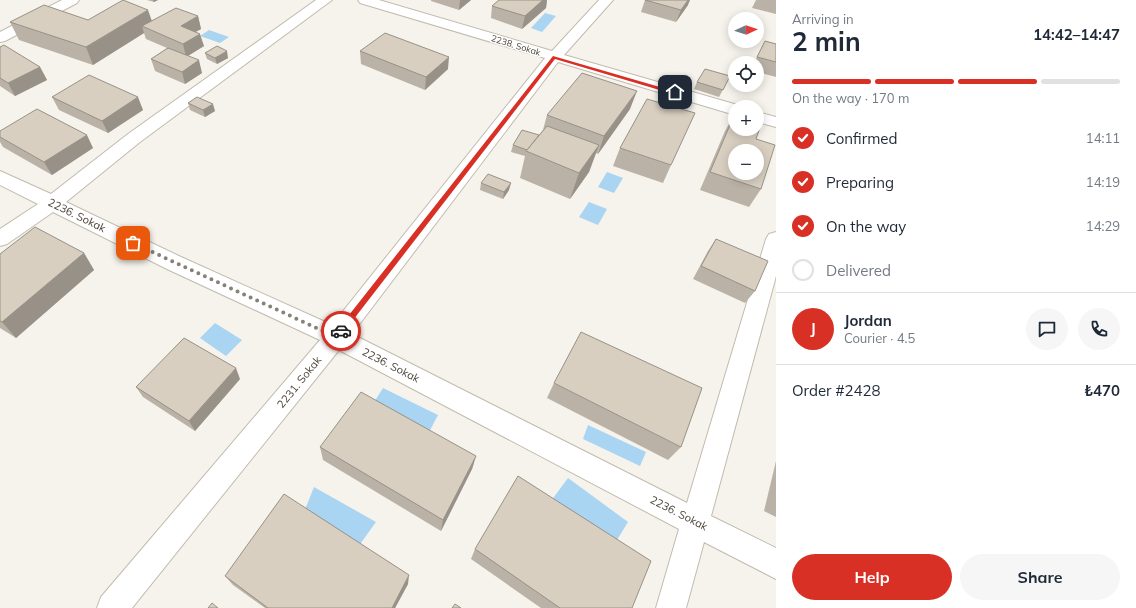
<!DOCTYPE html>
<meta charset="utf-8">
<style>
:root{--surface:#fff;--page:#f6f6f7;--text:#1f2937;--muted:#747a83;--line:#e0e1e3;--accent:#d93025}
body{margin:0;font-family:Mulish,sans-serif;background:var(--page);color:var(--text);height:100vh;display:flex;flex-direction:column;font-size:15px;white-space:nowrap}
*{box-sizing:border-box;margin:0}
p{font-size:13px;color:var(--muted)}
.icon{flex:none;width:22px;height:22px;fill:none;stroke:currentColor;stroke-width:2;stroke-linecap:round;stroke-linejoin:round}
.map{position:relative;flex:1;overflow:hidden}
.panel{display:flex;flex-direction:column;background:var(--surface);width:360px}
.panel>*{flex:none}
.needle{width:26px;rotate:87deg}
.buttons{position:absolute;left:728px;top:12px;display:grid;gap:8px}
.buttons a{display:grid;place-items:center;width:36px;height:36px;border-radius:50%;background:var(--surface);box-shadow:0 2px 10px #0003;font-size:20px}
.pin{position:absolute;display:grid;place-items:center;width:34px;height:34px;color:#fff;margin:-17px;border-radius:8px;box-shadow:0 2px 6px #0006}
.courier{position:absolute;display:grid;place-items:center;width:40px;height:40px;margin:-20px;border:3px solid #d93025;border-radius:50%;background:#fff;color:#222;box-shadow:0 1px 5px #0007}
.summary em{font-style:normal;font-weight:700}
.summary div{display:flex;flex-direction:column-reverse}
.summary{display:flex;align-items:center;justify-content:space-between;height:68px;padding:0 16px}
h1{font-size:26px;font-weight:700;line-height:30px}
.bar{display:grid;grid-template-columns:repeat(4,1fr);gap:6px 4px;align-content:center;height:48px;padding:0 16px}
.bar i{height:5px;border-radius:3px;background:var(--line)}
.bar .selected{background:var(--accent)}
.bar p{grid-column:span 4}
.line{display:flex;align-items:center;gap:10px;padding:0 16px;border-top:1px solid var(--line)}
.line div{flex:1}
.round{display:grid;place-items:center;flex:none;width:42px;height:42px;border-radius:21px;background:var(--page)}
ol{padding:0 16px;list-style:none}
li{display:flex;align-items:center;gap:12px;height:44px}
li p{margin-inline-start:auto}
li .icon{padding:4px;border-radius:50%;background:var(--accent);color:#fff;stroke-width:4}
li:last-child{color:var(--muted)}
li i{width:22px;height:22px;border:2px solid var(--line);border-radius:50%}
.action{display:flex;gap:8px;margin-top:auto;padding:8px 16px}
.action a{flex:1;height:46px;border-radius:24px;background:var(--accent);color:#fff;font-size:16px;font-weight:700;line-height:46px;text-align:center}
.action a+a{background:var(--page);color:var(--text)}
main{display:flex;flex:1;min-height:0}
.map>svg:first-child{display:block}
.water{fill:#a9d4f2}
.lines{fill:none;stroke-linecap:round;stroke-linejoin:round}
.street-casing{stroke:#c2bbae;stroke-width:2}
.street{fill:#fff;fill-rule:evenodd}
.wall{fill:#bab2a6}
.shaded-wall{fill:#979187}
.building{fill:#d8cfc1;stroke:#979187;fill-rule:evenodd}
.route{fill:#d93025}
.done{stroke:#878178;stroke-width:4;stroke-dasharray:0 7.2}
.labels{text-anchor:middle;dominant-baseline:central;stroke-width:3;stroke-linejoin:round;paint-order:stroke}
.far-street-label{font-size:9px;fill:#4b4439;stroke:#fff}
.street-label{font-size:11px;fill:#4b4439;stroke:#fff}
</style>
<main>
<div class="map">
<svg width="776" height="608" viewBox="0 0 776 608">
<rect width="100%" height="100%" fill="#f6f3ec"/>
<g class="water">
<polygon points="545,13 556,16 542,32 531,28"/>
<polygon points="209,30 229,37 220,43 200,36"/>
<polygon points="607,172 623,178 614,193 598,187"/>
<polygon points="589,202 607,209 598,225 579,217"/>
<polygon points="215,323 242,340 226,356 200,338"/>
<polygon points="383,388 438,415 427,436 371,407"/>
<polygon points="588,425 646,452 640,466 583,439"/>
<polygon points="568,478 628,522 612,548 551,501"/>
<polygon points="314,487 376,522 358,547 304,512"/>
</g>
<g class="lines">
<defs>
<g id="street">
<polygon points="62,0 79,0 77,3 5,41 0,42 0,32"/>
<polygon points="316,0 332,0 140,142 66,202 181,257 332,325 545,58 360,3 358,0 379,0 552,51 599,0 613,0 564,55 741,106 735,107 735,115 558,62 352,334 687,503 766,239 769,234 776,232 776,276 711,516 776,548 776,579 704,542 686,608 656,608 679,529 339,350 132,608 97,608 101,597 320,340 167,269 53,212 7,244 0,246 0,229 38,204 0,185 0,171 51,194 128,134"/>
<polygon points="757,112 776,117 776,127 757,122"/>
</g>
</defs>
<use href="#street" class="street-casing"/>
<use href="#street" class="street"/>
</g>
<g class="wall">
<polygon points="147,0 158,0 154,2"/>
<polygon points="431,0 471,0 459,10 431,1"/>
<polygon points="499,0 547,0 546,8 522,29 491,18 492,6"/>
<polygon points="645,0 688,5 676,22 641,12"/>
<polygon points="756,0 776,0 776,14 752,8"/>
<polygon points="198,16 201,29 195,32 204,46 188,56 202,73 185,84 155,71 151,59 167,48 146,39 144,33 93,65 19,40 10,22 88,20 152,21"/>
<polygon points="765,41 776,44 776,77 757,72 757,63 754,63"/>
<polygon points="0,47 40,67 47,80 15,96 0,86"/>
<polygon points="360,51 448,69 425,90 361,64"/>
<polygon points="205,53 228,58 217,64 207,59"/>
<polygon points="730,76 719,97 694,89 697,82"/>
<polygon points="52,97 143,110 108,133 59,110"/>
<polygon points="188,103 215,111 205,117 190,110"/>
<polygon points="630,109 598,154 596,153 589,172 570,199 520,178 525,156 511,152 513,145 539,135 543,130 547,115"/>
<polygon points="735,113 756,139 761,189 749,207 700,190 725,131"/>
<polygon points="0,131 93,148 52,175 3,147 0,142"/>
<polygon points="620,148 671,165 663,183 613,166"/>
<polygon points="481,183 509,190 503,199 480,190"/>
<polygon points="716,239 755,291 745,303 693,279 708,251"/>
<polygon points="84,253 94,270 16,338 0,328 0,254"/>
<polygon points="240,379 195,431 143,397 136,387"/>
<polygon points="554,383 681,447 668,460 547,398"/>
<polygon points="320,447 476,456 472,469 441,531 323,460"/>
<polygon points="776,461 776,517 764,511"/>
<polygon points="475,549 632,608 541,608 471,559"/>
<polygon points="225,576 408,584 395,608 265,608 233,585"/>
</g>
<g class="shaded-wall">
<polygon points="153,0 158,0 154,2"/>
<polygon points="460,0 471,0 459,10"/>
<polygon points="543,0 547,0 546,8 522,29 525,16"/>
<polygon points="688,0 690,0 688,5 676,22 681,10"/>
<polygon points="148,10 154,27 142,26 144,33 93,65 86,47"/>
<polygon points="198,16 201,29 185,38 181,26"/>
<polygon points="200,34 204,46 186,57 183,44"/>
<polygon points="227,51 228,58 217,64 215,58"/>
<polygon points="449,57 448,69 425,90 426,77"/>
<polygon points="199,60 202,73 185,84 182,72"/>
<polygon points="40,67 47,80 15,96 8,83"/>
<polygon points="637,91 630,109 598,154 604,136"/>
<polygon points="138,97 143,110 108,133 102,121"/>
<polygon points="213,104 215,111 205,117 203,110"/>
<polygon points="87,135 93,148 52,175 44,162"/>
<polygon points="599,145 589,172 570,199 579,173"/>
<polygon points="511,183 509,190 503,199 504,192"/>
<polygon points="84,253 94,270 16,338 2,322"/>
<polygon points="236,368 240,379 195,431 189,421"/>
<polygon points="476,456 472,469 441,531 443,520"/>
<polygon points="409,575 408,584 395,608 392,608"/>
</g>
<g class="building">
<polygon points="123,0 148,10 86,47 10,22 44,5 88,20"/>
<polygon points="499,0 543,0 525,16 492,6"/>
<polygon points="645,0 688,0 681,10"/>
<polygon points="176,8 198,16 181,26 200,34 183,44 142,26"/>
<polygon points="385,33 449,57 426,77 360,51"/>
<polygon points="765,41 776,44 776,62 757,57"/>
<polygon points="4,45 40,67 8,83 0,78 0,47"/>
<polygon points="217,46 227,51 215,58 205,53"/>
<polygon points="168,48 199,60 182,72 151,59"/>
<polygon points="705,69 730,76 723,90 697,82"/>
<polygon points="582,73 637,91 604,136 547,115"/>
<polygon points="89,75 138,97 102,121 52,97"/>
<polygon points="197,97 213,104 203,110 188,103"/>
<polygon points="647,99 695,113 671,165 620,148"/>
<polygon points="37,109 87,135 44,162 0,137 0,131"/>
<path d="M735,113V129H757V120L762,122L756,139L775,145L761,189L710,172ZM735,151H757V173H735Z"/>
<polygon points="547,126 599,145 579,173 526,151"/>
<polygon points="522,130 539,135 527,150 513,145"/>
<polygon points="488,174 511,183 504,192 481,183"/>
<polygon points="35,227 84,253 2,322 0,321 0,254"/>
<polygon points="716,239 768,261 755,291 701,266"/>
<polygon points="581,332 702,388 681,447 554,383"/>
<polygon points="184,338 236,368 189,421 136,387"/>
<polygon points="361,392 476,456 443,520 320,447"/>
<polygon points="518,476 651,561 632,608 560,608 475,549"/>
<polygon points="284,494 409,575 392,608 268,608 225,576"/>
<polygon points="212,603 218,608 208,608"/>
<polygon points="455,604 461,608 452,608"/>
</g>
<polygon class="route" points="553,56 677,92 673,94 555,59 343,333 338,333 338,329"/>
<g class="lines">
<polyline class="done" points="133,243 336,337 341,331"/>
</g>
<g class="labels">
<g class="far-street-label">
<text transform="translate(516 45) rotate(17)">2238. Sokak</text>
</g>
<g class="street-label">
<text transform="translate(77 215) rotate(26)">2236. Sokak</text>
<text transform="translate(391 365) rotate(27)">2236. Sokak</text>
<text transform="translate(299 382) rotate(-51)">2231. Sokak</text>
<text transform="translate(679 513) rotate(27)">2236. Sokak</text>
</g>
</g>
</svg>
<div class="buttons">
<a><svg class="needle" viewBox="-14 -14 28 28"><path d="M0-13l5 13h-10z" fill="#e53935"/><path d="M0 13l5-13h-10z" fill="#747a83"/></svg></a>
<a><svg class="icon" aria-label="locate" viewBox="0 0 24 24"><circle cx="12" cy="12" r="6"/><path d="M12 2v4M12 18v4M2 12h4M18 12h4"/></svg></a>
<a>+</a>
<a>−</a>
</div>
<div class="pin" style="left:133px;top:243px;background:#ea580c"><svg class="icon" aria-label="bag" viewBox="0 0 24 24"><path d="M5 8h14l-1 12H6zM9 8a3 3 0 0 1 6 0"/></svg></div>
<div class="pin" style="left:675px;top:92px;background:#1f2937"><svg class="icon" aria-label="home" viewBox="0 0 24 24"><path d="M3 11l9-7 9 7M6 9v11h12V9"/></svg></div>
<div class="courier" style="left:341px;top:331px"><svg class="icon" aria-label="car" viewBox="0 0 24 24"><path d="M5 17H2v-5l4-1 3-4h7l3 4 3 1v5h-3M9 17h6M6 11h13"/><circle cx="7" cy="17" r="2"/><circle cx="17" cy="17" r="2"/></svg></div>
</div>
<section class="panel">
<div class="summary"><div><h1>2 min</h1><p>Arriving in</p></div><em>14:42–14:47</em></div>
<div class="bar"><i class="selected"></i><i class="selected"></i><i class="selected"></i><i></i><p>On the way · 170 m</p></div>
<ol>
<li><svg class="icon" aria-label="check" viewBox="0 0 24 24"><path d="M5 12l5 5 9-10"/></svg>Confirmed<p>14:11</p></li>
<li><svg class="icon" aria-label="check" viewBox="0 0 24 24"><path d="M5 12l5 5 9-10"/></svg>Preparing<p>14:19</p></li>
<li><svg class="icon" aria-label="check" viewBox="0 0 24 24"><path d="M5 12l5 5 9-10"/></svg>On the way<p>14:29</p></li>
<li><i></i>Delivered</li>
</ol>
<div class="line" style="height:72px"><b class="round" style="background:var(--accent);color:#fff">J</b><div><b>Jordan</b><p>Courier · 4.5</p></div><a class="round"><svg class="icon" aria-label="chat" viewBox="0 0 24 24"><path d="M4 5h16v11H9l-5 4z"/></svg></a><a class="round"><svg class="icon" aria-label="phone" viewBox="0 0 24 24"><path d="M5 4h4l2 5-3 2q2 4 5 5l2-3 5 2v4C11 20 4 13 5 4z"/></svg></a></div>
<div class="line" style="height:52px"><div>Order #2428</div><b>₺470</b></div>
<div class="action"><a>Help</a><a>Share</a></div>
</section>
</main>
